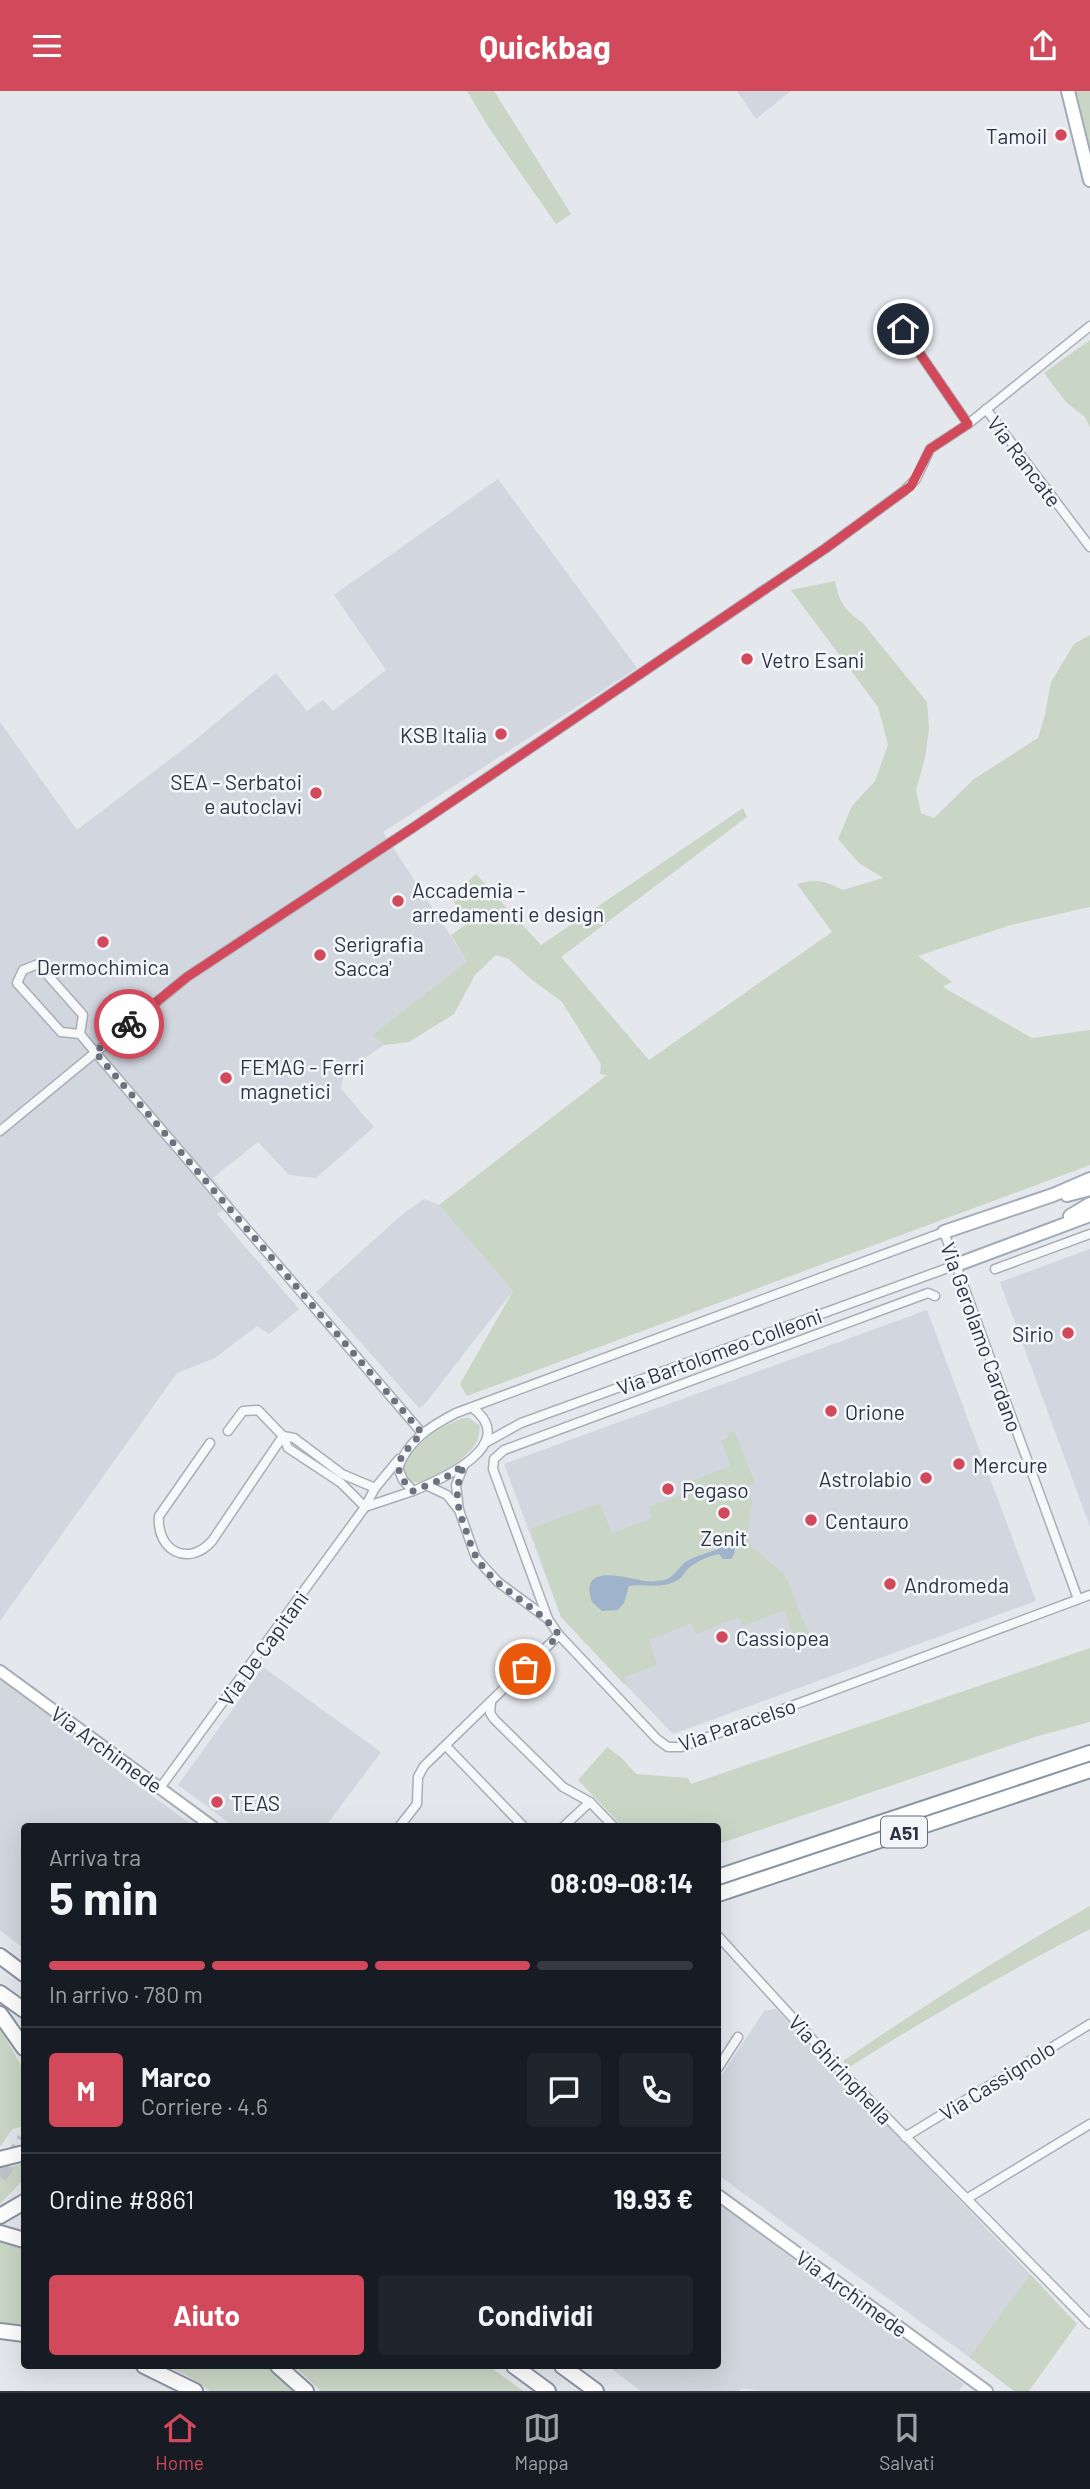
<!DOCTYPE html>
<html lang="it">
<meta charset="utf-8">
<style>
:root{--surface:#171b24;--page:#20242c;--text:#f1f3f6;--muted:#9ea1a6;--line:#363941;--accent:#d1495b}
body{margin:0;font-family:Barlow,sans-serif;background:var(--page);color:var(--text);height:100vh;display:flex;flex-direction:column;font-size:26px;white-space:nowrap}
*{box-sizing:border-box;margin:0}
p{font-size:23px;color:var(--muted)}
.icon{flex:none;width:38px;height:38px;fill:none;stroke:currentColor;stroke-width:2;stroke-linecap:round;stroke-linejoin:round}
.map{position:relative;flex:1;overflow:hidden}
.details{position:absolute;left:21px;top:1732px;width:700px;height:546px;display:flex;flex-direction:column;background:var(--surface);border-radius:7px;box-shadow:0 7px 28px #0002}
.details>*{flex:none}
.pin{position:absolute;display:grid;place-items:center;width:60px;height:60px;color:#fff;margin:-30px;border:4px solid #fff;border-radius:50%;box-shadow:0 2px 7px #0007}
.courier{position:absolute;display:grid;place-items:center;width:70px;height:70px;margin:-35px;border:5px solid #d1495b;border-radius:50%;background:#fff;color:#222;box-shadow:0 2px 9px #0007}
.summary em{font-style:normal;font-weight:700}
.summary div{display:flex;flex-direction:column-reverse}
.summary{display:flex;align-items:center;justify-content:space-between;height:119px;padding:0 28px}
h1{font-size:46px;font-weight:700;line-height:52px}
.bar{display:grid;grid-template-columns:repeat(4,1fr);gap:10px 7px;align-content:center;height:84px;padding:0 28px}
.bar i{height:9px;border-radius:5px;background:var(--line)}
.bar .current{background:var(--accent)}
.bar p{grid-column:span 4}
.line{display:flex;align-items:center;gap:18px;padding:0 28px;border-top:2px solid var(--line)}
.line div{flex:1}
.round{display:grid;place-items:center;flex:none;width:74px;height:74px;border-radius:7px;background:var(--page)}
.button{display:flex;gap:14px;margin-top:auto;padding:14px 28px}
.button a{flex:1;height:80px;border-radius:7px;background:var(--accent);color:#fff;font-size:28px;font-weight:700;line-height:80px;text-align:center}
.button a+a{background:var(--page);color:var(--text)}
header{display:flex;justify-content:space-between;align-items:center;height:91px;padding:0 28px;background:var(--accent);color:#fff;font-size:32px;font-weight:700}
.dock{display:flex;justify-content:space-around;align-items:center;height:98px;border-top:2px solid var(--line);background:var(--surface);font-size:19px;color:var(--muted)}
.dock a{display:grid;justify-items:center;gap:4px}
.dock .current{color:var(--accent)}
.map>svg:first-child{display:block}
.built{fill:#d2d6de}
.green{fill:#c9d6c5}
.water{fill:#9fb4cc}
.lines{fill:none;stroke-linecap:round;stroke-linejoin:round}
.highway-tunnel{stroke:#bfc3cb;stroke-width:14;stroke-dasharray:14 7;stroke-linecap:butt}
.street-casing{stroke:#a9aeb7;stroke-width:11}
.secondary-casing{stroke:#a9aeb7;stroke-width:14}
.primary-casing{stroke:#a3abb8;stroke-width:16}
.highway-casing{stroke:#8b94a3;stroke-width:18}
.street{stroke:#f7f8fa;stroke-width:8}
.secondary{stroke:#fff;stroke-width:10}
.primary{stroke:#fff;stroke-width:12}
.highway{stroke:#fff;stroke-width:14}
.done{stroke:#6c737f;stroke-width:7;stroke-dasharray:0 12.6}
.route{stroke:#d1495b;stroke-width:9}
.poi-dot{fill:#d1495b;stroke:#f4f6f9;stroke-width:2.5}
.labels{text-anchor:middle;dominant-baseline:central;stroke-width:5;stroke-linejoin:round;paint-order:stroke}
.shield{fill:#f4f6f9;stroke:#676e7b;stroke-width:2}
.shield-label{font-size:19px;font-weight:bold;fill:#2b3445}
.poi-label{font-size:21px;fill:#2b3445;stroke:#f4f6f9;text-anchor:start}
.street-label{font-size:21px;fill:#2b3445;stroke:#f4f6f9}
</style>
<header><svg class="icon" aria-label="menu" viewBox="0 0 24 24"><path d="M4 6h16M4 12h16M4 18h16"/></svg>Quickbag<svg class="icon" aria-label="share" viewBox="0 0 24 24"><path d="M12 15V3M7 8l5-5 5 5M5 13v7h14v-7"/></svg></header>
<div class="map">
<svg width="1090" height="2300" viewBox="0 0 1090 2300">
<rect width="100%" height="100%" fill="#e4e7ec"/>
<g class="built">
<polygon points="737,0 791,0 756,28"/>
<polygon points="498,388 637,577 383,741 467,870 374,944 384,954 344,981 341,998 374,1036 316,1087 289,1084 258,1051 213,1087 233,1112 217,1123 299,1218 269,1243 257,1235 215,1267 177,1282 0,1530 0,631 77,739 194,650 276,582 307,620 323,609 333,620 386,579 334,504"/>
<polygon points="424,1108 439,1114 513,1200 424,1314 419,1317 316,1201 404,1122"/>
<polygon points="1090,1158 1090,1436 1000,1191"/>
<polygon points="927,1219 1036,1510 673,1643 561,1526 504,1373"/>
<polygon points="263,1576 381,1661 325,1736 235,1736 178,1694"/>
<polygon points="0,1589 91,1655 103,1669 195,1736 24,1736 24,1858 0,1839"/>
<polygon points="776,1918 1030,2183 969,2266 718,2084 718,1990 764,1920"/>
<polygon points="718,2113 964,2293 959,2300 761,2300 742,2297 739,2300 641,2300 608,2275 718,2275"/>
</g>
<g class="green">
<polygon points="467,0 494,0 571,123 556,133 489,37"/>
<polygon points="1073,0 1090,0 1090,65"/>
<polygon points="1090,249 1090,337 1085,326 1066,311 1044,282"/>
<path d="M835,490C838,509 845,520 862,531L927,611L929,638L925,667L916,699L921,722L934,727L974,688L1038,647L1045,623L1051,591L1074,553L1090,544V816L1011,834L918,865L952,891L943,896L1032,947L1090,939V1074L467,1305L460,1293L513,1200L439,1114L607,984L600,983L601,973L562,911L531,888L509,868L496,864L475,884L454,923L409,951L384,954L373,944L467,870L451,844L467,833L451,806L476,783L541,854L743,717L747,726L561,866L649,969L832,841L797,793C816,787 826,790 843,799L883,787L859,772L838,748L852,715L875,690L888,654L878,616L791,499Z"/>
<path d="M463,1327H469L480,1335C479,1342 479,1347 476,1352C466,1368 428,1396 409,1391L403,1378C410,1353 440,1336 463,1327Z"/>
<polygon points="734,1340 755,1392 746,1396 752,1411 747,1441 751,1455 785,1484 809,1544 795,1549 784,1519 743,1535 739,1526 696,1543 691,1532 649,1549 657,1574 624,1586 626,1592 624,1593 561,1526 530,1438 600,1412 612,1443 652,1427 649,1416 692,1399 689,1391 731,1375 721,1350 728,1347 727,1342"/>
<polygon points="1090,1557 1090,1631 1038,1645 718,1753 718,1736 623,1736 578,1689 607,1656 622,1667 636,1683 688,1687 691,1693"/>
<path d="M1090,1815V1838C1007,1881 927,1927 848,1977L843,1970C923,1915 1005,1863 1090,1815Z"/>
<polygon points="0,1937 24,1980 24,2035 12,2038 0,2056"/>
<polygon points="24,2072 24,2088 0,2113 0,2079"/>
<polygon points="0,2150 24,2154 24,2234 0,2231"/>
<polygon points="1030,2183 1077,2233 1029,2300 1014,2300 969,2266"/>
<polygon points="166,2275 270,2275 300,2300 210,2300 186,2284"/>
<polygon points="294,2275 489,2275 523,2300 321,2300"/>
</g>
<path class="water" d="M725,1446C735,1451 738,1460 731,1468H723L719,1463C709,1465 697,1470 689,1477C685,1480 683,1486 678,1489C662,1499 645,1492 629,1495L624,1512L618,1519L602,1520L592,1511C578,1470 628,1488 645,1490C651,1491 661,1490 667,1488C676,1484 679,1475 687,1470C696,1465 708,1462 718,1458V1452Z"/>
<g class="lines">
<polyline class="highway-tunnel" points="0,2086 24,2048"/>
<defs>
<g id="street">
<polyline points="903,238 968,333"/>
<polyline points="986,318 1090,456"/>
<polyline points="80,943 61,941 17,892 23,879 38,873 83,924 80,943 95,961 422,1342"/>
<polyline points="0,1040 187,886 414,736 826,457 904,400 916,388 930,358 968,333 1090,235"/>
<polyline points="995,1178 1090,1143"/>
<polyline points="935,1205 928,1202 504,1359 494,1368 493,1378 548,1528 559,1544 657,1648 668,1656 681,1656 1090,1504"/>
<path d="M473,1317C520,1354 442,1388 413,1400L403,1389L398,1377C408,1349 431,1335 456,1322L944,1141L1078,1508"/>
<polyline points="283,1345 288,1357 341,1392 365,1416"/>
<polyline points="283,1345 294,1347 342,1383 375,1397"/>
<path d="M210,1352L159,1425C156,1459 188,1477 212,1450L283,1345L258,1319L243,1320L228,1340"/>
<polyline points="485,1352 521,1332 956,1174"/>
<polyline points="463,1376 456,1394 459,1419 476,1467 498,1491 548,1528"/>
<polyline points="428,1395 447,1404 459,1419"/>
<polyline points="365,1416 413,1400"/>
<polyline points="491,1612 490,1622 494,1628 563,1696 590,1711 614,1736"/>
<polyline points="446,1655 524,1736"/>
<polyline points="160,1697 365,1416 375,1397 399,1368"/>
<polyline points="399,1736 417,1713 418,1686 424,1675 559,1544"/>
<polyline points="563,1736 590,1711"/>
<polyline points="718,1845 845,1984 1090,2233"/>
<polyline points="718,1977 738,1946"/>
<polyline points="905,2046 1090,1933"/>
<polyline points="968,2107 1090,2033"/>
</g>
<g id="secondary">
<polyline points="0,1580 213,1736"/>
<polyline points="718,2104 987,2300"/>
</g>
<g id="primary">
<polyline points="1068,0 1090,89"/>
<polyline points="1067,1104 1090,1098"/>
<polyline points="1070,1125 1090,1113"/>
<polyline points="944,1141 1053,1104 1090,1088"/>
<polyline points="956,1174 1090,1124"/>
</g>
<g id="highway">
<polyline points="718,1786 1090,1662"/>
<polyline points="718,1803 1090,1679"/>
<polyline points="0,1865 24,1883"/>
<polyline points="0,1902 24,1919"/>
<polyline points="0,1923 24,1957"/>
<polyline points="0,2068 24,2062"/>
<polyline points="0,2125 24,2111"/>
<polyline points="0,2142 24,2149"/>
<polyline points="0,2240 24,2243"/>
<polyline points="144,2275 195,2300"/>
<polyline points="278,2275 306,2300"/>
<polyline points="514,2275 548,2300"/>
<polyline points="562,2275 596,2300"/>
</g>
</defs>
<use href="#street" class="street-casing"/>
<use href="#secondary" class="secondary-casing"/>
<use href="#primary" class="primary-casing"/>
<use href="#highway" class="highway-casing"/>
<use href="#street" class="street"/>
<use href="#secondary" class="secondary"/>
<use href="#primary" class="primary"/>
<use href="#highway" class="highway"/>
</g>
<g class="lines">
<path class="done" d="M129,933L95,961L422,1342L402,1364L398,1377L403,1389L413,1400L443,1388L464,1374C454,1400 456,1412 465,1437C469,1446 471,1458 477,1467C496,1500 537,1513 559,1544L525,1578"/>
<polyline class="route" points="129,933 187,886 414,736 826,457 911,395 930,358 968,333 903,238"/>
</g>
<g class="poi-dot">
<circle cx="1061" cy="44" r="7"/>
<circle cx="747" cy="568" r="7"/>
<circle cx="501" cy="643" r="7"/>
<circle cx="316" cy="702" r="7"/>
<circle cx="398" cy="810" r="7"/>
<circle cx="103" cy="851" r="7"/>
<circle cx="320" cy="864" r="7"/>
<circle cx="226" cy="987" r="7"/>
<circle cx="1068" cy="1242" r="7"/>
<circle cx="831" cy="1320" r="7"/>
<circle cx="959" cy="1373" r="7"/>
<circle cx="926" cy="1387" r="7"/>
<circle cx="668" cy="1398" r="7"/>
<circle cx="724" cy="1422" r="7"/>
<circle cx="811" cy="1429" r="7"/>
<circle cx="890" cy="1493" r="7"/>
<circle cx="722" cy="1546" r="7"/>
<circle cx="217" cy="1711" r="7"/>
</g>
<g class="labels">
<rect class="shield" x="881" y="1725.5" width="46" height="31" rx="5"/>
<g class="shield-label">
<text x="904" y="1741">A51</text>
</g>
<g class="poi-label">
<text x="1047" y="44" text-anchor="end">Tamoil</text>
<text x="761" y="568">Vetro Esani</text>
<text x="487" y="643" text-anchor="end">KSB Italia</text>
<text x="302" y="690" text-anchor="end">SEA - Serbatoi<tspan x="302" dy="24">e autoclavi</tspan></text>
<text x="412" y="798">Accademia -<tspan x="412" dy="24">arredamenti e design</tspan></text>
<text x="334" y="852">Serigrafia<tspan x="334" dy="24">Sacca'</tspan></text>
<text x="103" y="875" text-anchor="middle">Dermochimica</text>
<text x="240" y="975">FEMAG - Ferri<tspan x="240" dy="24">magnetici</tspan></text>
<text x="1054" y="1242" text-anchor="end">Sirio</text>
<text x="845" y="1320">Orione</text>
<text x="973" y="1373">Mercure</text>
<text x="912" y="1387" text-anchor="end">Astrolabio</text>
<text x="682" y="1398">Pegaso</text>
<text x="825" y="1429">Centauro</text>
<text x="724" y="1446" text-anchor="middle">Zenit</text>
<text x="904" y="1493">Andromeda</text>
<text x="736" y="1546">Cassiopea</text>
<text x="231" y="1711">TEAS</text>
</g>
<g class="street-label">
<text transform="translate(1025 370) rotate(53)">Via Rancate</text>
<text transform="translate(982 1246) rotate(70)">Via Gerolamo Cardano</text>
<text transform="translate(719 1260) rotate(-20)">Via Bartolomeo Colleoni</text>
<text transform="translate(263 1557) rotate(-54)">Via De Capitani</text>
<text transform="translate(737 1633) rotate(-19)">Via Paracelso</text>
<text transform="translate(107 1658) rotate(36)">Via Archimede</text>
<text transform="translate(841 1978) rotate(47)">Via Ghiringhella</text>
<text transform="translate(997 1989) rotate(-32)">Via Cassignolo</text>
<text transform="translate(852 2202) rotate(36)">Via Archimede</text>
</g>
</g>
</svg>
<div class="pin" style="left:525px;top:1578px;background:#ea580c"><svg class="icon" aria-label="bag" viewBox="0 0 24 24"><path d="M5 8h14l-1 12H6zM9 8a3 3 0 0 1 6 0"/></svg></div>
<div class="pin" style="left:903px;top:238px;background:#1f2937"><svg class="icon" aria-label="home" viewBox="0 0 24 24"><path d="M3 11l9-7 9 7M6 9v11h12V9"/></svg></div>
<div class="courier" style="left:129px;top:933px"><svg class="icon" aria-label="bike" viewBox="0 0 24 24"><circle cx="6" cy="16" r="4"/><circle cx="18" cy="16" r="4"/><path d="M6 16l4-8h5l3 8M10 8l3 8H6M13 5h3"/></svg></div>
<section class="details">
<div class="summary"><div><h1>5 min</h1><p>Arriva tra</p></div><em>08:09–08:14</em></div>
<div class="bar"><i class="current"></i><i class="current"></i><i class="current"></i><i></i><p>In arrivo · 780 m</p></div>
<div class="line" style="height:126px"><b class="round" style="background:var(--accent);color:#fff">M</b><div><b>Marco</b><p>Corriere · 4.6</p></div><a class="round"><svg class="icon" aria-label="chat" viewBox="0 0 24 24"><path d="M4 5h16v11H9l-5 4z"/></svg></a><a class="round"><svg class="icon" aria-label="phone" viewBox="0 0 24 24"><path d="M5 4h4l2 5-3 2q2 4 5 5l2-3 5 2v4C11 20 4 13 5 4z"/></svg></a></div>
<div class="line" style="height:91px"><div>Ordine #8861</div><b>19.93 €</b></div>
<div class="button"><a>Aiuto</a><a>Condividi</a></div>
</section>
</div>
<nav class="dock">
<a class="current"><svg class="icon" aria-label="home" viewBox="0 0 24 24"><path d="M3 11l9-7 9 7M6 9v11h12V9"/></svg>Home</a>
<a><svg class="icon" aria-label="map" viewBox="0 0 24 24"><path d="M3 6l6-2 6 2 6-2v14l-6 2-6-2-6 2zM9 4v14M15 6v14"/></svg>Mappa</a>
<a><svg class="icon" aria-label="saved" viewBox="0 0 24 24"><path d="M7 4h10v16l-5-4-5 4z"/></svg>Salvati</a>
</nav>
